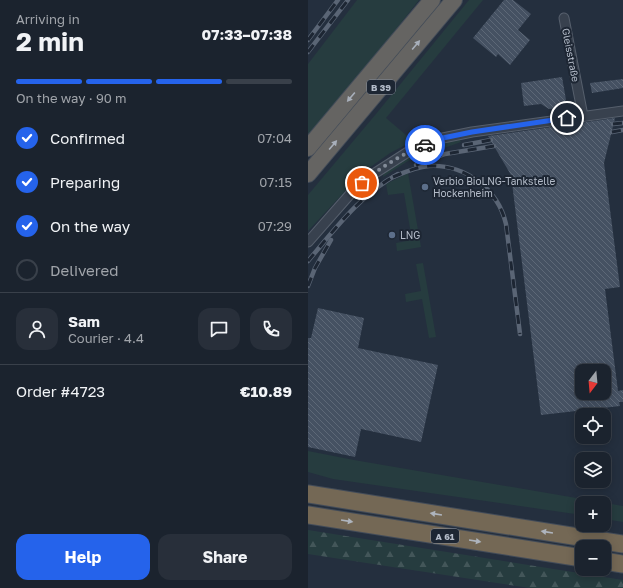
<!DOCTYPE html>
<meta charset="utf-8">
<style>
:root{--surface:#1b232e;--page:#282f3a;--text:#f1f3f6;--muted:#a0a4aa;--line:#39404a;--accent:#2563eb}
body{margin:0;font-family:"Golos Text",sans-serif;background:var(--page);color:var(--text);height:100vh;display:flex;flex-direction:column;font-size:15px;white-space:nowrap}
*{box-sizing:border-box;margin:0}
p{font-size:13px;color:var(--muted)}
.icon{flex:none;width:22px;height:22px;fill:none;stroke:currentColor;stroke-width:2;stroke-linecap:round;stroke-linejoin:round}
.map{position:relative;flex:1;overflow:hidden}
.side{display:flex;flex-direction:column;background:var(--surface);width:308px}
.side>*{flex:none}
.needle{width:26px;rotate:196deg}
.controls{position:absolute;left:267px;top:364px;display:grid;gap:8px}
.controls a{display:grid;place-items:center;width:36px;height:36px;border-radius:8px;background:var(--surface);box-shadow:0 2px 10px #0003,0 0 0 1px var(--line);font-size:20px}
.pin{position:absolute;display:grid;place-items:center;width:34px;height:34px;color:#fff;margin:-17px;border:2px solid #fff;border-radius:50%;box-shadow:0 1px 4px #0007}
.courier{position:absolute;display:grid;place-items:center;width:40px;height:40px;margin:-20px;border:3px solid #2563eb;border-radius:50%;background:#fff;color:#222;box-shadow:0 1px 5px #0007}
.headline em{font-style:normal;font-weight:700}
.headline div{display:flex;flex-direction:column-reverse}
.headline{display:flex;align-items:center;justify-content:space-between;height:68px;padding:0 16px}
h1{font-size:26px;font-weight:700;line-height:30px}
.bar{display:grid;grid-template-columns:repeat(4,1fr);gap:6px 4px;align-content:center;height:48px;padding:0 16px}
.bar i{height:5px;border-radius:3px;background:var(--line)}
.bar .active{background:var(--accent)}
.bar p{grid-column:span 4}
.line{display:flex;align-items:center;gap:10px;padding:0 16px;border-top:1px solid var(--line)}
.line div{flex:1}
.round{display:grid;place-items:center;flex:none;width:42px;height:42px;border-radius:12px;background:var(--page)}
ol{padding:0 16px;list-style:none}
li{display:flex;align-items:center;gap:12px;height:44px}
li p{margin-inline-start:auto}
li .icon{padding:4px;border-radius:50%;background:var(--accent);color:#fff;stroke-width:4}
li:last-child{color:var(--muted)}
li i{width:22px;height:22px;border:2px solid var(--line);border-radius:50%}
.action{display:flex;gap:8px;margin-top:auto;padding:8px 16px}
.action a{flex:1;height:46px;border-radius:12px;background:var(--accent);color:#fff;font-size:16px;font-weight:700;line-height:46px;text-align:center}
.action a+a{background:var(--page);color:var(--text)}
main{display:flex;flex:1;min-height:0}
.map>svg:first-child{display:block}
.green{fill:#263c3f}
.forest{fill:url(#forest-firs)}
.building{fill:url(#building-back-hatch);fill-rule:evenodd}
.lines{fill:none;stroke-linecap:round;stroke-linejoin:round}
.minor-casing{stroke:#565f6c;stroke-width:11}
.trunk-casing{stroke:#434c59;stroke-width:18}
.motorway-casing{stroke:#434c59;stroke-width:19}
.minor{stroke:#38414e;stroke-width:9}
.trunk{stroke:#656462;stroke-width:16}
.motorway{stroke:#746855;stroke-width:17}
.rail-casing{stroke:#5a6575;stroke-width:4.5}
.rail{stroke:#1d2633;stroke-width:3;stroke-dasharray:9;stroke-linecap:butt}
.oneway{fill:#a8afba}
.oneway2{fill:#aeb4bd}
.done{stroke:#828b98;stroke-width:4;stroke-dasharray:0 7.2}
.route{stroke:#2563eb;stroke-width:5}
.service-dot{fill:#5c6f8a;stroke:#1d2633;stroke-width:1.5}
.labels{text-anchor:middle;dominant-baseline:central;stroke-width:4;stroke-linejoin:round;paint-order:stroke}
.shield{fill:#1d2633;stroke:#878f9c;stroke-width:1}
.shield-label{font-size:9px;font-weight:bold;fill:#b4bcc9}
.street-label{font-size:10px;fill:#b4bcc9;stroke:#1d2633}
.poi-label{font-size:10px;fill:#b4bcc9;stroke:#1d2633;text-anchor:start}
</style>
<main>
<section class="side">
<div class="headline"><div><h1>2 min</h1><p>Arriving in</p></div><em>07:33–07:38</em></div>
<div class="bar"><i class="active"></i><i class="active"></i><i class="active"></i><i></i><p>On the way · 90 m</p></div>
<ol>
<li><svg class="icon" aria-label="check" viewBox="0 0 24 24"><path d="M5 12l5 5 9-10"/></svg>Confirmed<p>07:04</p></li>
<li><svg class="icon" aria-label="check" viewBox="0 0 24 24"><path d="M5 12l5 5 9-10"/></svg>Preparing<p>07:15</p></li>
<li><svg class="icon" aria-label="check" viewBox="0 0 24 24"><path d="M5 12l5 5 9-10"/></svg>On the way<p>07:29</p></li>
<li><i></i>Delivered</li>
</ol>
<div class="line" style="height:72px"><a class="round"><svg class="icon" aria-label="person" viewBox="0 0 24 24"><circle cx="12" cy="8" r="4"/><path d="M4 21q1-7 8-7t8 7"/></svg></a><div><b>Sam</b><p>Courier · 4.4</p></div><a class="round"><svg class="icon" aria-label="chat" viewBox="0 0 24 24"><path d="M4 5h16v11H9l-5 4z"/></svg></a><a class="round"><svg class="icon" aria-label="phone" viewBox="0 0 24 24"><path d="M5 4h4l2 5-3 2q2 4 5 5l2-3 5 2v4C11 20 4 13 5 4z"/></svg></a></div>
<div class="line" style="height:52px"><div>Order #4723</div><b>€10.89</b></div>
<div class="action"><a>Help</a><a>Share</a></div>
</section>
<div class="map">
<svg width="315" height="588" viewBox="0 0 315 588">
<defs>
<pattern id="forest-firs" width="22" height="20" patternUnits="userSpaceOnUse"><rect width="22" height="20" fill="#263c3f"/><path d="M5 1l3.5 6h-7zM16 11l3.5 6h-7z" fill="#435659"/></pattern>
<pattern id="building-back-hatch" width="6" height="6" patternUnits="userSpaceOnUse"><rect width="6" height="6" fill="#455162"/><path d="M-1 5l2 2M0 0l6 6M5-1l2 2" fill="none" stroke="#5d6877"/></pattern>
</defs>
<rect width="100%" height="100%" fill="#242f3e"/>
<g class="green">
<polygon points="49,0 111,0 46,83 0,138 0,64"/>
<polygon points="161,0 175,0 78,118 105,141 82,153 54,173 0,231 0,195 68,114"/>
<path d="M151,138L153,142L100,161L75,177L76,172C98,156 126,146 151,138Z"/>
<polygon points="100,173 113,247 89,251 88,243 104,240 96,193 80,195 78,184"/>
<polygon points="115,263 128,337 121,338 114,299 98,302 97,294 113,291 108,264"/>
<polygon points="0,451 46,460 315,506 315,522 296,519 296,503 274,503 274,515 25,479 0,472"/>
</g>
<polygon class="forest" points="0,530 315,580 315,588 222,588 0,554"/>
<g class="building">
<polygon points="196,0 205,0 223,14 210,30 222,40 202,65 190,54 188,57 165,38"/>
<polygon points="254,77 258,100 251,108 241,109 233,104 216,106 213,83"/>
<polygon points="315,79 315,88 284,93 282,83"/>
<path d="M307,118L296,163L312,287L297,289L310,391L315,390V402H311L312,406L233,415L203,175L180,136ZM274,371H296V393H274Z"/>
<polygon points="10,308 56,318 50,348 130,365 113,442 53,429 47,457 0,447 0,338 3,338"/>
</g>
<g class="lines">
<defs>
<g id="minor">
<polyline points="256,18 275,116"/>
<polyline points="0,242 44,192 64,175 103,150 130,139 164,132 315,111"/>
</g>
<g id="trunk">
<polyline points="0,148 124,0"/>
<polyline points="0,174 146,0"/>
</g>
<g id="motorway">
<polyline points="0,494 315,544"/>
<polyline points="0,515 274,558"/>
<polyline points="296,561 315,564"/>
</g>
</defs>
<use href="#minor" class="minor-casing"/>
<use href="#trunk" class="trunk-casing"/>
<use href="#motorway" class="motorway-casing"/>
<use href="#minor" class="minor"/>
<use href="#trunk" class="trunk"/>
<use href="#motorway" class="motorway"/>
<defs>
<g id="rail">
<polyline points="0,40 30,0"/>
<polyline points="0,52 40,0"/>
<polyline points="305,124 315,123"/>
<polyline points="304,132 315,130"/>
<polyline points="156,145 183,140"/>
<polyline points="108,165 137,154 186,146"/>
<path d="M85,177C97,172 108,167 121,166C157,164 190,189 198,224L212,334"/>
<path d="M0,261C27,229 53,194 90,174"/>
<polyline points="0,286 7,268 23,240"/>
</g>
</defs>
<use href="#rail" class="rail-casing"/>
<use href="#rail" class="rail"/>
</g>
<defs><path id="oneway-solid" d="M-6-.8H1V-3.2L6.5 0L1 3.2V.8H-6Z"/></defs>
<g class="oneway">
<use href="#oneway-solid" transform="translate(108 45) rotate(-50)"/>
<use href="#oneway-solid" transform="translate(43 97) rotate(130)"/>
<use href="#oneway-solid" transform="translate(25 145) rotate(-50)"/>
</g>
<g class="oneway2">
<use href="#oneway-solid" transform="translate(128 514) rotate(-171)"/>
<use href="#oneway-solid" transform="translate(39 521) rotate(9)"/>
<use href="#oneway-solid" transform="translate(239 532) rotate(-171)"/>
<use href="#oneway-solid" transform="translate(167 541) rotate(9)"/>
</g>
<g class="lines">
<path class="done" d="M54,183C73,167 94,154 117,145"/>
<polyline class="route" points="117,145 130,139 164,132 259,118"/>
</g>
<g class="service-dot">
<circle cx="117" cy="187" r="4"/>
<circle cx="84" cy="235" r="4"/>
</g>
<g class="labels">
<g class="shield">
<rect x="59" y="80" width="28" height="14" rx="3"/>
<rect x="123" y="529" width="28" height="14" rx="3"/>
</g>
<g class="shield-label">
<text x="73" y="87">B 39</text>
<text x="137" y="536">A 61</text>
</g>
<g class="street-label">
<text transform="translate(263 55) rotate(79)">Gleisstraße</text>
</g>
<g class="poi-label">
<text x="125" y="181">Verbio BioLNG-Tankstelle<tspan x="125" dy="12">Hockenheim</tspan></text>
<text x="92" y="235">LNG</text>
</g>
</g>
</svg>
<div class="controls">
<a><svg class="needle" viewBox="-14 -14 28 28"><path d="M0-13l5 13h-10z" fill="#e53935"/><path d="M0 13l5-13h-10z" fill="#a0a4aa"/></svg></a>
<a><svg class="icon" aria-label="locate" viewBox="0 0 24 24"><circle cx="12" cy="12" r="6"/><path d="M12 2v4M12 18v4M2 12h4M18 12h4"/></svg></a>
<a><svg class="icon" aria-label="layers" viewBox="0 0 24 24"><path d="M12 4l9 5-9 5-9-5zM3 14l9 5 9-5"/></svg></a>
<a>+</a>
<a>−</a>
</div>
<div class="pin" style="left:54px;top:183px;background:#ea580c"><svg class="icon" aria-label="bag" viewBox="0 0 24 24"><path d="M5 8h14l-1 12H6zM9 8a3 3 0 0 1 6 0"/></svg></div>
<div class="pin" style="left:259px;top:118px;background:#1f2937"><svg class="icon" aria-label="home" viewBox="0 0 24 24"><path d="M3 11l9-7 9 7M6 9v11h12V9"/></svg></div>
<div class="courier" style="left:117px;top:145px"><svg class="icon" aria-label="car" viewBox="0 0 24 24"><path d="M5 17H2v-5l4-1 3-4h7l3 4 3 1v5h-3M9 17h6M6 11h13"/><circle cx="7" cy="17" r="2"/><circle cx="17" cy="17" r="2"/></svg></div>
</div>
</main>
